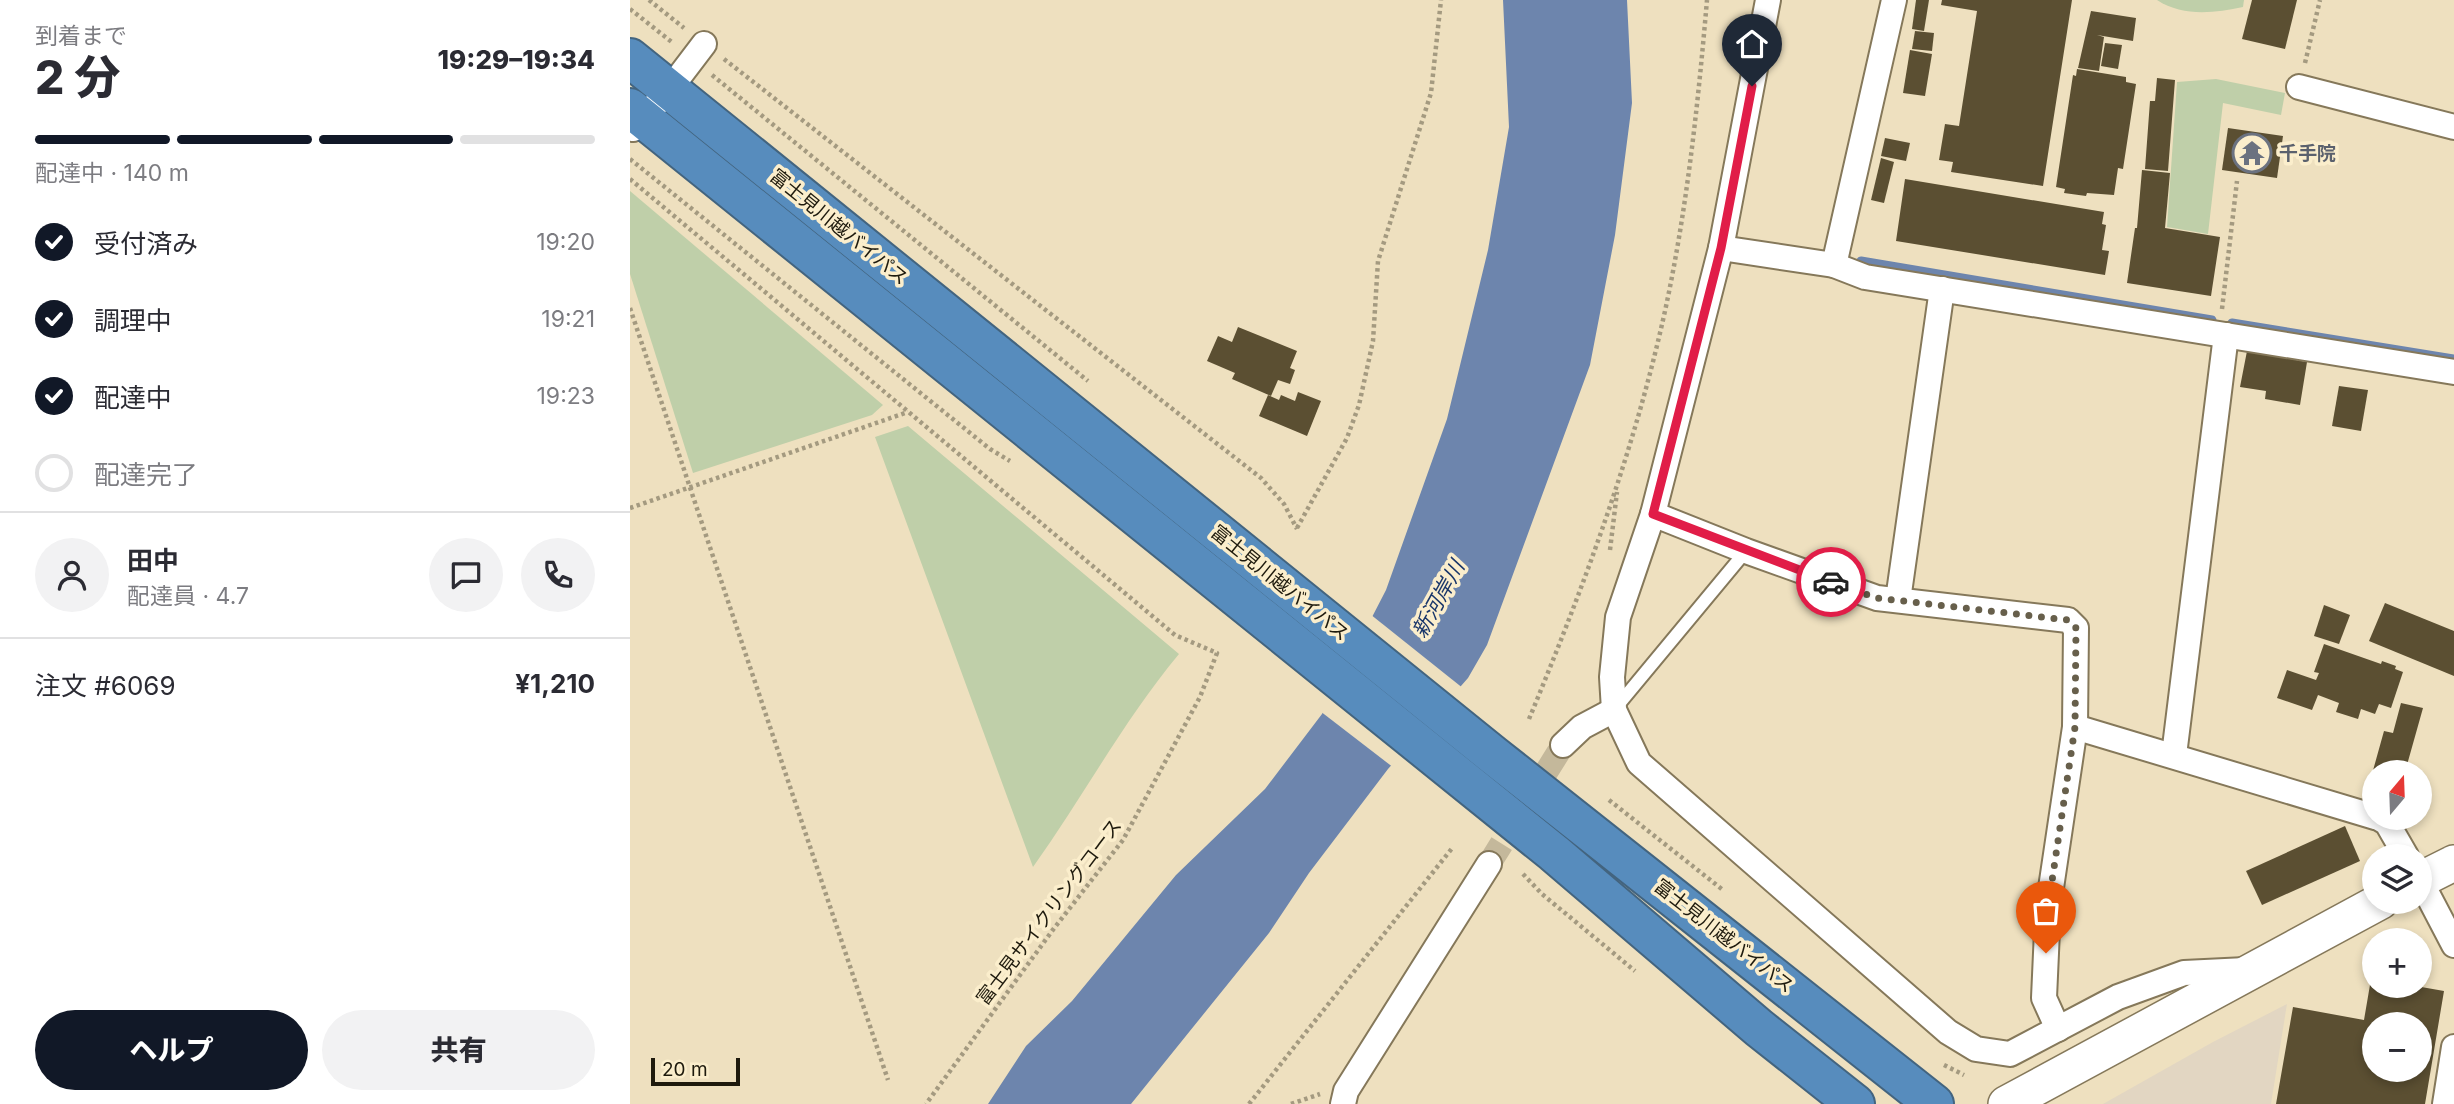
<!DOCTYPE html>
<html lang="ja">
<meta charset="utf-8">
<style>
:root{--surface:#fff;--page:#f2f2f3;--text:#2b2b33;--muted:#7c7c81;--line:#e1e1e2;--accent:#111827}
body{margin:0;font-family:Inter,"Noto Sans JP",sans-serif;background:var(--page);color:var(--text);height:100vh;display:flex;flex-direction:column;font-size:26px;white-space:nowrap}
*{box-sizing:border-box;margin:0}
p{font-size:23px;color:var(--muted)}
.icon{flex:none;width:38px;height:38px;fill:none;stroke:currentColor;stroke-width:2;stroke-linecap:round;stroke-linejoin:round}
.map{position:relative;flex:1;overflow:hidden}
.side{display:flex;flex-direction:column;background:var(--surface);width:630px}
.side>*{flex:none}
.needle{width:46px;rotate:19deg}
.fabs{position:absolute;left:1732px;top:760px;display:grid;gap:14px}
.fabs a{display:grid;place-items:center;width:70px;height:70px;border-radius:50%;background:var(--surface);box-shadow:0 4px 10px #0003;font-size:35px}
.scale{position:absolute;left:21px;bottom:18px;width:89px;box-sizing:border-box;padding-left:7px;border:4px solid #1e1a0d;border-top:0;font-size:19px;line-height:24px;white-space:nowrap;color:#1e1a0d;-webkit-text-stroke:5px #fbeecc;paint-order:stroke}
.pin{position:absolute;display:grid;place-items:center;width:60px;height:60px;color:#fff;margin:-72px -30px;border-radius:50% 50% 50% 0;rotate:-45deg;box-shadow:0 0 7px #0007}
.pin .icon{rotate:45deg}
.courier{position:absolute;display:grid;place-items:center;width:70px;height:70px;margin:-35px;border:5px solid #e11d48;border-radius:50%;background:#fff;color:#222;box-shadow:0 2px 9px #0007}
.summary em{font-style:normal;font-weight:800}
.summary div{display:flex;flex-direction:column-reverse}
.summary{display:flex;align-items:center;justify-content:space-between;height:119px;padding:0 35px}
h1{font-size:46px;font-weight:800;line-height:52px}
.bar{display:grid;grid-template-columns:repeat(4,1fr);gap:10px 7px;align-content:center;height:84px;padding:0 35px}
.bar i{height:9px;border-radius:5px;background:var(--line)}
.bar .current{background:var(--accent)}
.bar p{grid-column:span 4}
.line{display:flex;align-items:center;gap:18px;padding:0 35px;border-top:2px solid var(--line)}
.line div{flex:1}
.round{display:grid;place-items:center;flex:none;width:74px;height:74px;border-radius:37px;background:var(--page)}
ol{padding:0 35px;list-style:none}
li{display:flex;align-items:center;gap:21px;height:77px}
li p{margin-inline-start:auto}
li .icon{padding:7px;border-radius:50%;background:var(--accent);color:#fff;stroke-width:4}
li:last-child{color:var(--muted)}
li i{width:38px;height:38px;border:4px solid var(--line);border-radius:50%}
.button{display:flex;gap:14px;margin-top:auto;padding:14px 35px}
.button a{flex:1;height:80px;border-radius:42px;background:var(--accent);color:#fff;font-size:28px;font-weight:800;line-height:80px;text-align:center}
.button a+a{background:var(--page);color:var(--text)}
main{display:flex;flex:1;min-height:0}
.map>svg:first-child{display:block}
.commercial{fill:#e2d6c2}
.green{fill:#bfcfa9}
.water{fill:#6d85ad}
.pier{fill:#eee0bf}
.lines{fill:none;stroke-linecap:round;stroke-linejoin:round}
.stream{stroke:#6d85ad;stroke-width:9}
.building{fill:#5b4f32;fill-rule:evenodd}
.street-tunnel{stroke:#c4b89b;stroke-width:24;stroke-dasharray:24 12;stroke-linecap:butt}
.lane-casing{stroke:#85785a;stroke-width:16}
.street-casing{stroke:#85785a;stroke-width:28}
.secondary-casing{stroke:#85785a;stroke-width:38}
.highway-casing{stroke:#43647f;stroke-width:42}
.path{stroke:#a49a80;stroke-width:4.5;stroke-dasharray:3.5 3.5;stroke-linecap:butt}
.lane{stroke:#fff;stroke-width:12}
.street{stroke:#fff;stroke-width:24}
.secondary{stroke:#fff;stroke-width:35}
.highway{stroke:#578cbd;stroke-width:38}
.done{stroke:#675f4b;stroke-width:7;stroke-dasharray:0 12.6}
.route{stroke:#e11d48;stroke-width:9}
.labels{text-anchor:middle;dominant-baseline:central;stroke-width:7;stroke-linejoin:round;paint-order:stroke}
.worship-label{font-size:19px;font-weight:bold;fill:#5b616d;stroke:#fbeecc;text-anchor:start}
.street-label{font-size:19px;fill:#1e1a0d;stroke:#fbeecc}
.water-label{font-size:21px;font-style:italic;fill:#19366a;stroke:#fbeecc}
</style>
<main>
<section class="side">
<div class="summary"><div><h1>2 分</h1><p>到着まで</p></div><em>19:29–19:34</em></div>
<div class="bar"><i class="current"></i><i class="current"></i><i class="current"></i><i></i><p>配達中 · 140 m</p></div>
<ol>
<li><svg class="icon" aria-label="check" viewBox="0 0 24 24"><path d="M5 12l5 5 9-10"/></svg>受付済み<p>19:20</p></li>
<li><svg class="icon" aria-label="check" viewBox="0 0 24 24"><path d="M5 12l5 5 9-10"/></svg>調理中<p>19:21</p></li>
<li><svg class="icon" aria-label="check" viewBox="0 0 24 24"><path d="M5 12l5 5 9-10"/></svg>配達中<p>19:23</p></li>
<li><i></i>配達完了</li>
</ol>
<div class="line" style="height:126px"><a class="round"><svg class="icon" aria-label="person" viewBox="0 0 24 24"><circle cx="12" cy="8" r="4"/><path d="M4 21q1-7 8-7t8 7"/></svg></a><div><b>田中</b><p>配達員 · 4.7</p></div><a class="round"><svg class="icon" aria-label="chat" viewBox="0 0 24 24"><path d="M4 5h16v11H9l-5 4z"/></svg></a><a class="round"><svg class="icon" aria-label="phone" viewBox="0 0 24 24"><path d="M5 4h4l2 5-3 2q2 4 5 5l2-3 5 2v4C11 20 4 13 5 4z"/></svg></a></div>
<div class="line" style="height:91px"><div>注文 #6069</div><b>¥1,210</b></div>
<div class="button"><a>ヘルプ</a><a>共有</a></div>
</section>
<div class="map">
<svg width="1824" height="1104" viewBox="0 0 1824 1104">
<rect width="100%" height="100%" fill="#eee0bf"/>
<polygon class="commercial" points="1657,1004 1641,1104 1473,1104 1583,1042"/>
<g class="green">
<path d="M1527,0H1614L1613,7C1584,13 1553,17 1527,0Z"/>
<polygon points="1586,79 1655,93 1651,115 1593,103 1578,234 1537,227 1547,82"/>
<polygon points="0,191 253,405 242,415 63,473 0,274"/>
<path d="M278,426L549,654C494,720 453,797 403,867L245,437Z"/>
</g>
<polygon class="water" points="873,0 997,0 1002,103 985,235 960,365 857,645 838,678 758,769 679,873 639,933 501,1104 358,1104 396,1046 442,1001 546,875 635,789 692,714 756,590 817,419 858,250 879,127"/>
<polygon class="pier" points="740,614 834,689 764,768 690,711"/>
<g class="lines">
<g class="stream">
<polyline points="1231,261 1582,320"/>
<polyline points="1602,323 1824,359"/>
</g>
</g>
<g class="building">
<polygon points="1286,0 1299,0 1294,31 1282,29"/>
<polygon points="1312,0 1442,0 1413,186 1321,172 1323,162 1309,160 1315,124 1329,126 1347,11 1311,5"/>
<polygon points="1622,0 1667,0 1655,49 1612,39"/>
<polygon points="1461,11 1506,18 1503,41 1467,35 1474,37 1469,71 1448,68"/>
<polygon points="1285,31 1304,33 1302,51 1282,49"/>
<polygon points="1475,43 1492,45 1488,69 1471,66"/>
<polygon points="1280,50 1302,54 1295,96 1273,93"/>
<polygon points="1447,69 1496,77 1496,82 1506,84 1493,169 1488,168 1484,195 1457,193 1456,196 1434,193 1435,189 1426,187 1443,75 1446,76"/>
<polygon points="1527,78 1545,80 1538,171 1515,169 1520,101 1525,101"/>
<polygon points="1598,128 1653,136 1647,178 1592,170"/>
<polygon points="1255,138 1280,143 1276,161 1251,156"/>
<polygon points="1251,158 1264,162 1254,203 1241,200"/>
<polygon points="1512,170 1540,173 1535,228 1590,237 1581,296 1497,283 1505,228 1507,228"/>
<polygon points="1275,179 1474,212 1472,224 1476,225 1472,250 1479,251 1475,275 1266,241"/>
<polygon points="608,327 667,351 660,368 665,370 660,384 648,380 641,396 602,379 605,373 577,361 588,336 602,342"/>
<polygon points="1617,351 1677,362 1670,405 1635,399 1636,391 1610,387"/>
<polygon points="1709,386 1738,390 1731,431 1702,426"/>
<polygon points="668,392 691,401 677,436 629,416 638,395 649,400 651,395 665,401"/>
<polygon points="1755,603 1824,631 1824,676 1739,641"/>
<polygon points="1694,605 1720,615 1709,644 1684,636"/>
<polygon points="1694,644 1751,664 1752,661 1766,666 1765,669 1773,672 1761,708 1749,704 1745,714 1731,709 1728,719 1706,712 1709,703 1688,695 1682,710 1647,698 1657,670 1686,680 1689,673 1684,672"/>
<polygon points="1771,703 1793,708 1775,772 1745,772 1745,794 1737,792 1754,731 1763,733"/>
<polygon points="1715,826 1730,861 1632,905 1616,871"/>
<path d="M1741,979H1745V985H1780L1814,991L1795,1104H1646L1663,1007L1734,1020ZM1745,1024H1790V1069H1745Z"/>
</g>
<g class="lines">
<polyline class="street-tunnel" points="859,864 933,745"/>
<defs>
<polyline id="lane" points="984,710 1116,551"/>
<g id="street">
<polyline points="1138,0 1091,248 1023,514 988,617 982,677 984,710 1009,763 1318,1032 1346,1049 1380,1054 1488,997 1554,973 1616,970"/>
<polyline points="1669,87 1824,127"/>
<polyline points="3,129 39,90 74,44"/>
<polyline points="1091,248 1204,265 1235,277 1824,372"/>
<polyline points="1204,265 1264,0"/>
<polyline points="1023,514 1116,551 1247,598 1438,620 1446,628 1445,727 1418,908 1414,998 1428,1029"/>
<polyline points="1268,600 1312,289"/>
<polyline points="1445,727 1745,817"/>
<polyline points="933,745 952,727 984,710"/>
<polyline points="1544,755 1596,335"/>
<polyline points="1747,817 1757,823 1776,856"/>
<polyline points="1790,880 1824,945"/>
<polyline points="713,1104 716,1091 859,864"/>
<polyline points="1815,1104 1824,1047"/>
</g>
<g id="secondary">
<polyline points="1790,880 1824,863"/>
<polyline points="1376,1104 1751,901"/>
</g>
<g id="highway">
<polyline points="0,58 863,755 1304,1104"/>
<polyline points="0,108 924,853 1129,1028 1225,1104"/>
</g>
</defs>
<use href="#lane" class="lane-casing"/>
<use href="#street" class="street-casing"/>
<use href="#secondary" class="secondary-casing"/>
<use href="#highway" class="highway-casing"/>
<g class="path">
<polyline points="19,0 54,28"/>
<polyline points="0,9 43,43"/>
<polyline points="94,59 631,478 654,504 667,529"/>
<polyline points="1675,63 1690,0"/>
<polyline points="82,75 458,381"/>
<polyline points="0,159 360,449 380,461"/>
<polyline points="0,179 545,635 587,653 570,697 493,840 425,927 296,1104"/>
<polyline points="0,308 258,1080"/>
<polyline points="1592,309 1607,181"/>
<polyline points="0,508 278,412"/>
<polyline points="667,528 717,438 729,405 743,341 748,261 801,93 811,0"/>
<polyline points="980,550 987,492"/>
<path d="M899,719C954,586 1004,452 1035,311C1057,209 1068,104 1077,0"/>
<polyline points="979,800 1093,890"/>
<polyline points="893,874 912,894 1005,971"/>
<polyline points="1314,1065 1334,1075"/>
<polyline points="619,1104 823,847"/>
<polyline points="661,1104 690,1094"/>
</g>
<use href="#lane" class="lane"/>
<use href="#street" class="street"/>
<use href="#secondary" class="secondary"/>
<use href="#highway" class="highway"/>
</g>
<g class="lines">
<polyline class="done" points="1201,582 1247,598 1438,620 1446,628 1445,727 1418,908 1416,953"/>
<polyline class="route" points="1122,86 1091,248 1023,514 1201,582"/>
</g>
<defs>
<symbol id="temple-ring" viewBox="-11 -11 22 22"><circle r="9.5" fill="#fbeecc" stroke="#6b7280" stroke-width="1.5"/><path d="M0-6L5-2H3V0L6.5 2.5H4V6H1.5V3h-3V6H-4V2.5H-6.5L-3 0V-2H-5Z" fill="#6b7280"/></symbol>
</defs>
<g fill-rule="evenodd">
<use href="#temple-ring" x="1600" y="131" width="44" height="44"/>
</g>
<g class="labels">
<g class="worship-label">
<text x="1649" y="153">千手院</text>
</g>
<g class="street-label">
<text transform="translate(209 227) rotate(39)">富士見川越バイパス</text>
<text transform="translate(650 583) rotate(39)">富士見川越バイパス</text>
<text transform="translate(419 912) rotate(-53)">富士見サイクリングコース</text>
<text transform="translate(1094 936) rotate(38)">富士見川越バイパス</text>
</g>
<g class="water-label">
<text transform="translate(808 599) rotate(-61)">新河岸川</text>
</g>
</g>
</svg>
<div class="fabs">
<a><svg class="needle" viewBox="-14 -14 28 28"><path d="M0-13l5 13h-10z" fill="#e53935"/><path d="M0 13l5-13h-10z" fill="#7c7c81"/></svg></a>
<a><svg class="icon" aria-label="layers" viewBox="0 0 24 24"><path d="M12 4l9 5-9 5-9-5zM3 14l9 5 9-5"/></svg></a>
<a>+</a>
<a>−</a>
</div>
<div class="scale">20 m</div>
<div class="pin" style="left:1416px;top:953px;background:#ea580c"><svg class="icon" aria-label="bag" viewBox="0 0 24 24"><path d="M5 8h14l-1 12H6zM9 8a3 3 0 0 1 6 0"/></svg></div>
<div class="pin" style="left:1122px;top:86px;background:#1f2937"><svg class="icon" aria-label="home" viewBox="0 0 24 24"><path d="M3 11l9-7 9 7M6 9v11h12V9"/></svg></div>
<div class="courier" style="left:1201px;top:582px"><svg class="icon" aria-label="car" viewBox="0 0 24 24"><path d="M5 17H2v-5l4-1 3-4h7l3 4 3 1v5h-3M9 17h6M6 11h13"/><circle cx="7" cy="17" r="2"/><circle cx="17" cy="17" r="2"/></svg></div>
</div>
</main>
